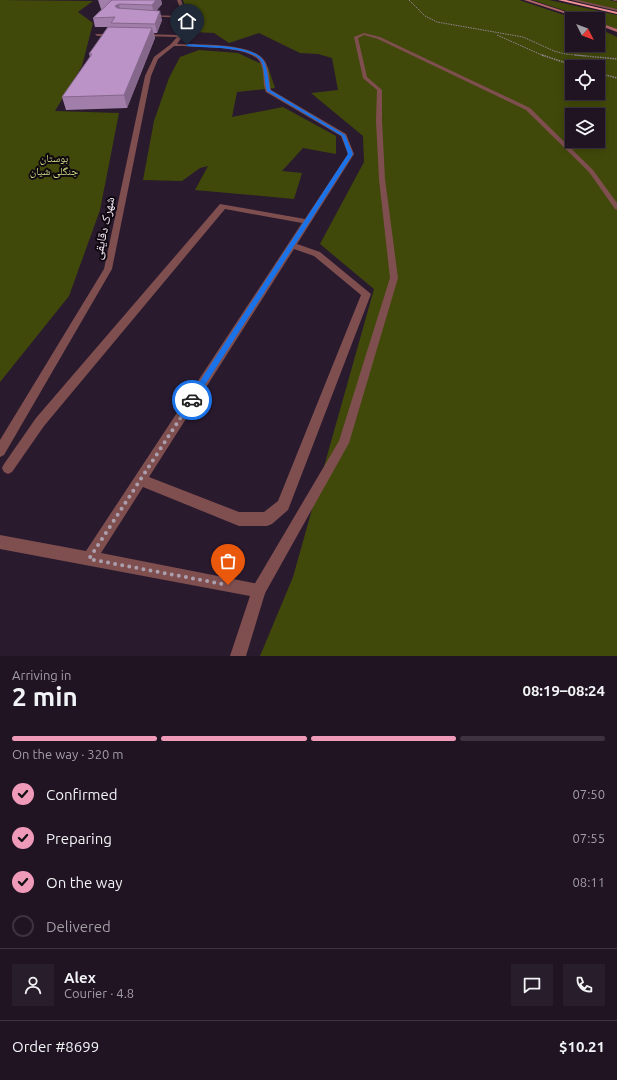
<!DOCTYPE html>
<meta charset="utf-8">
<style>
:root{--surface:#201422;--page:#281d2a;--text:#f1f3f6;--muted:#a29ea5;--line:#3d3340;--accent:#ef9ab8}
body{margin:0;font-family:Ubuntu,"Noto Naskh Arabic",sans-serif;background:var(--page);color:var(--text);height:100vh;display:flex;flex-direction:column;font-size:15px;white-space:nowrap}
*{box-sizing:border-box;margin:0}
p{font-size:13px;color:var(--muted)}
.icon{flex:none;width:22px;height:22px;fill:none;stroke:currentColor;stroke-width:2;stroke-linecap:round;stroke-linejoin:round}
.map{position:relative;height:656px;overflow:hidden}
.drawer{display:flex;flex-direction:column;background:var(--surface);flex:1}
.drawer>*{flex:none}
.needle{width:26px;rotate:132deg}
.buttons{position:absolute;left:565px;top:12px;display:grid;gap:8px}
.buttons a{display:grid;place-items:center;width:40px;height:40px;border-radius:0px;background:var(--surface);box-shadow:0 2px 10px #0003,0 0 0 1px var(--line);font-size:20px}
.pin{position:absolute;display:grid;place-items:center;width:34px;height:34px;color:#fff;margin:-41px -17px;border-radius:50% 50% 50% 0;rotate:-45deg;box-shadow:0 0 4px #0007}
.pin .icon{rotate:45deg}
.courier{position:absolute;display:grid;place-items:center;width:40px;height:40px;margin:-20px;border:3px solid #1a73e8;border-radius:50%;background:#fff;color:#222;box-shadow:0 1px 5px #0007}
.head em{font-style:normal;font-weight:700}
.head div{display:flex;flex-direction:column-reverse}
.head{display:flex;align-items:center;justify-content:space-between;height:68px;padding:0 12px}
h1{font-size:26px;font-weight:700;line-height:30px}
.bar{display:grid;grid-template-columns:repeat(4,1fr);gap:6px 4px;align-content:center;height:48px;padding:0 12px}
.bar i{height:5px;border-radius:3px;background:var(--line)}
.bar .current{background:var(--accent)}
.bar p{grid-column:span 4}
.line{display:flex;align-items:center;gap:10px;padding:0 12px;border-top:1px solid var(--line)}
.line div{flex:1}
.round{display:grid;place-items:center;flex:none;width:42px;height:42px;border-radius:0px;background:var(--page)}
ol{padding:0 12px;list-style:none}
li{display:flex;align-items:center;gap:12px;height:44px}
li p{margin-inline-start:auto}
li .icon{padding:4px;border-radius:50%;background:var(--accent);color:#111;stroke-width:4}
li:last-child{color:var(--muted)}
li i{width:22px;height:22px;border:2px solid var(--line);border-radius:50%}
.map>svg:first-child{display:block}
.green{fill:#41490a;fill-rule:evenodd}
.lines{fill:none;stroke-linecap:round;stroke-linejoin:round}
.path-far1{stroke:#928495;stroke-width:1;stroke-dasharray:1.5 1;stroke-linecap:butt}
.path{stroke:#928495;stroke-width:1.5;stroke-dasharray:1.5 1;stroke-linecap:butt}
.lane{fill:#7f4f50;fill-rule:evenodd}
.street{fill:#7f4f50;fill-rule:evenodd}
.secondary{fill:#b4676a;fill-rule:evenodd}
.highway{fill:#f59498;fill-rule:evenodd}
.wall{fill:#a27eaa}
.shaded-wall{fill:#84678b}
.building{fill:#bc93c6;stroke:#84678b}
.route{fill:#1a73e8}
.done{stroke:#ab9fae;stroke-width:4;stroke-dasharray:0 7.2}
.labels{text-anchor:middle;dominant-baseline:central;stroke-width:4;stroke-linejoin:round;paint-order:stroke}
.far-park-label{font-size:11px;fill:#cad97f;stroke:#0f0810}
.street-label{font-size:13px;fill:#f1e6f3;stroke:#0f0810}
</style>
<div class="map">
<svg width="617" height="656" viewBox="0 0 617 656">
<rect width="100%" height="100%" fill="#2a1a2e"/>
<g class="green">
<polygon points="0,0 93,1 78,12 93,23 82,66 55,111 119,113 100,210 69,296 0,382"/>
<path d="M183,0H519L576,19H572V45H598V28L617,37V656H260L293,577L374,289L320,244L364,162L363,136L311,93L338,90L332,58L318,54L300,53L259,33L229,43L214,33L192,32ZM572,67H598V93H572ZM572,115H598V141H572Z"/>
<polygon points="532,0 549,0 617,15 617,29 598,22 598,19 591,19"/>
<polygon points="575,0 609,0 617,2 617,9"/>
<polygon points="199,50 238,53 268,67 275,88 237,92 232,117 283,107 336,136 336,154 303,148 282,171 302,173 294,199 195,190 208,166 200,168 182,181 143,180 154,121 169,78 180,57"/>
</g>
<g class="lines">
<g class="path-far1">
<polyline points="409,0 425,16 437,22 523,37 554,51 565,54 586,56"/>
<polyline points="497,35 544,56"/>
</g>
<g class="path">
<polyline points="542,55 578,67"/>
<polyline points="575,55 617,59"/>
<polyline points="598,73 617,78"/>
</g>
<g class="lane">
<polygon points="571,0 578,0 617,9 617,11"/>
<polygon points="613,0 617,0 617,1 614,1"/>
<polygon points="364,33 380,37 530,108 593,170 617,203 617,210 615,209 589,172 526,110 378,39 364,35 358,38 367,77 382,90 382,121 385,179 398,278 349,443 264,595 259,597 254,595 252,590 254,585 339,441 390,278 379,179 376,121 377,90 363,78 354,37"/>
</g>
<g class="street">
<path d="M177,0H181L190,23L185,33L177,44C198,45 250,42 264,60C270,67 269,81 271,90L346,134L354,154L297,244L320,252L371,294L288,510L272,524L267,526H239L143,487L101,553L264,585L266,590L246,656H230L250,596L0,549V535L86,551L302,223L225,209L44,426L12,472L8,474L4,472L2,468L4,464L36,418L220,204L305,219L348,154L341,136L266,92C262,83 265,71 260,62C250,45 192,47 174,46L158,59L151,76L112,269L4,455L0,457V440L104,269L145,76L154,57L171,44L177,37L140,36L138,35L140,34L179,35L186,23L184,18L145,16L147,15L183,16ZM294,249L314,256L361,295L278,501L264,512H239L149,477Z"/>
<polygon points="95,34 116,34 118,35 116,36 97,36"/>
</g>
<g class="secondary">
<polygon points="524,0 530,0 588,19 582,19"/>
<polygon points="598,22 617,29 617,32 598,25"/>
</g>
<polygon class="highway" points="558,0 566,0 617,12 617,14"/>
</g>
<polygon class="wall" points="98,0 161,0 162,4 156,11 162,20 157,33 154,33 155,38 127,108 66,110 62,97 90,57 89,54 112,27 95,27 93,18 102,9 101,9"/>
<g class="shaded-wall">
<polygon points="156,0 161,0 162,4 154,14 152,5"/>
<polygon points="119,4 121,14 115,6"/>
<polygon points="160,11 162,20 157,33 155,24"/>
<polygon points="152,28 155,38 127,108 124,95"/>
</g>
<g class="building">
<polygon points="112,0 156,0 152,5 119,4 115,6 117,8 160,11 155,24 111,23 115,17 93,18"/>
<polygon points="108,27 152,28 124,95 62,97 92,54 89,54"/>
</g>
<path class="route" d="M187,44C205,46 252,44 263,60C267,65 269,83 270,90L345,135L353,154L194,402L192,403L188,400L189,398L348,154L342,136L267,91C264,82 265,69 261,61C252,46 202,48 186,46Z"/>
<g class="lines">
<polyline class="done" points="192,400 89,559 228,585"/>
</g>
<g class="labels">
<g class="far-park-label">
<text x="54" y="158">بوستان<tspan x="54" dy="13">جنگلی شیان</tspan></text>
</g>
<g class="street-label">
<text transform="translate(103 228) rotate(-78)">شهرک دقایقی</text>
</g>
</g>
</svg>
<div class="buttons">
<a><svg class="needle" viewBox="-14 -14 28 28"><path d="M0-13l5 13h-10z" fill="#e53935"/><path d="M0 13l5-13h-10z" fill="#a29ea5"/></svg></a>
<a><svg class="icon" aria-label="locate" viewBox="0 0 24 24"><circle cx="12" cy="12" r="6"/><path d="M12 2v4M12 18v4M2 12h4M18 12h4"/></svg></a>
<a><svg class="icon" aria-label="layers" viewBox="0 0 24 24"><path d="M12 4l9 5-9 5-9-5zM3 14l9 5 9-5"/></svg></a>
</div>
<div class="pin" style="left:228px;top:585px;background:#ea580c"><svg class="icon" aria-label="bag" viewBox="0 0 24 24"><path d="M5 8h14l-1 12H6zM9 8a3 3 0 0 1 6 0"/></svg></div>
<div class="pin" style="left:187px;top:45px;background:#1f2937"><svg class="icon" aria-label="home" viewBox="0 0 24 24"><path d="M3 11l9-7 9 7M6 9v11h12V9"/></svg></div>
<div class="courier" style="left:192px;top:400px"><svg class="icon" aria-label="car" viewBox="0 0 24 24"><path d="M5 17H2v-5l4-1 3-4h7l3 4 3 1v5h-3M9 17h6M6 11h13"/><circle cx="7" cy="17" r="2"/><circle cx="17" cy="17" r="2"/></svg></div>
</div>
<section class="drawer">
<div class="head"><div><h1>2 min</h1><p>Arriving in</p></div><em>08:19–08:24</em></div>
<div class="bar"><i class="current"></i><i class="current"></i><i class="current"></i><i></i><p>On the way · 320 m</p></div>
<ol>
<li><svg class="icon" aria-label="check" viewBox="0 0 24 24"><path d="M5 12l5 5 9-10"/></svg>Confirmed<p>07:50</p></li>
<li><svg class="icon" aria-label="check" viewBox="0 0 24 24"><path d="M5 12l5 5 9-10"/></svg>Preparing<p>07:55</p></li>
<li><svg class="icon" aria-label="check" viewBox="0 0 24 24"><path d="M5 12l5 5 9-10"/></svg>On the way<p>08:11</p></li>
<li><i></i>Delivered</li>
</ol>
<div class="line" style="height:72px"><a class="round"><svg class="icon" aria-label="person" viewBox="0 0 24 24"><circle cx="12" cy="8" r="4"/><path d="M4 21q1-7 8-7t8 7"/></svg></a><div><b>Alex</b><p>Courier · 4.8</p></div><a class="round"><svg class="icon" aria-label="chat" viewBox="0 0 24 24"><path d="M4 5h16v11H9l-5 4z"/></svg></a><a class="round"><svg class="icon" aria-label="phone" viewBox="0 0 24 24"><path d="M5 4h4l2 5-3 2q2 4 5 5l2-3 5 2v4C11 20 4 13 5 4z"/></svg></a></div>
<div class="line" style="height:52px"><div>Order #8699</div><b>$10.21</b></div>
</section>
